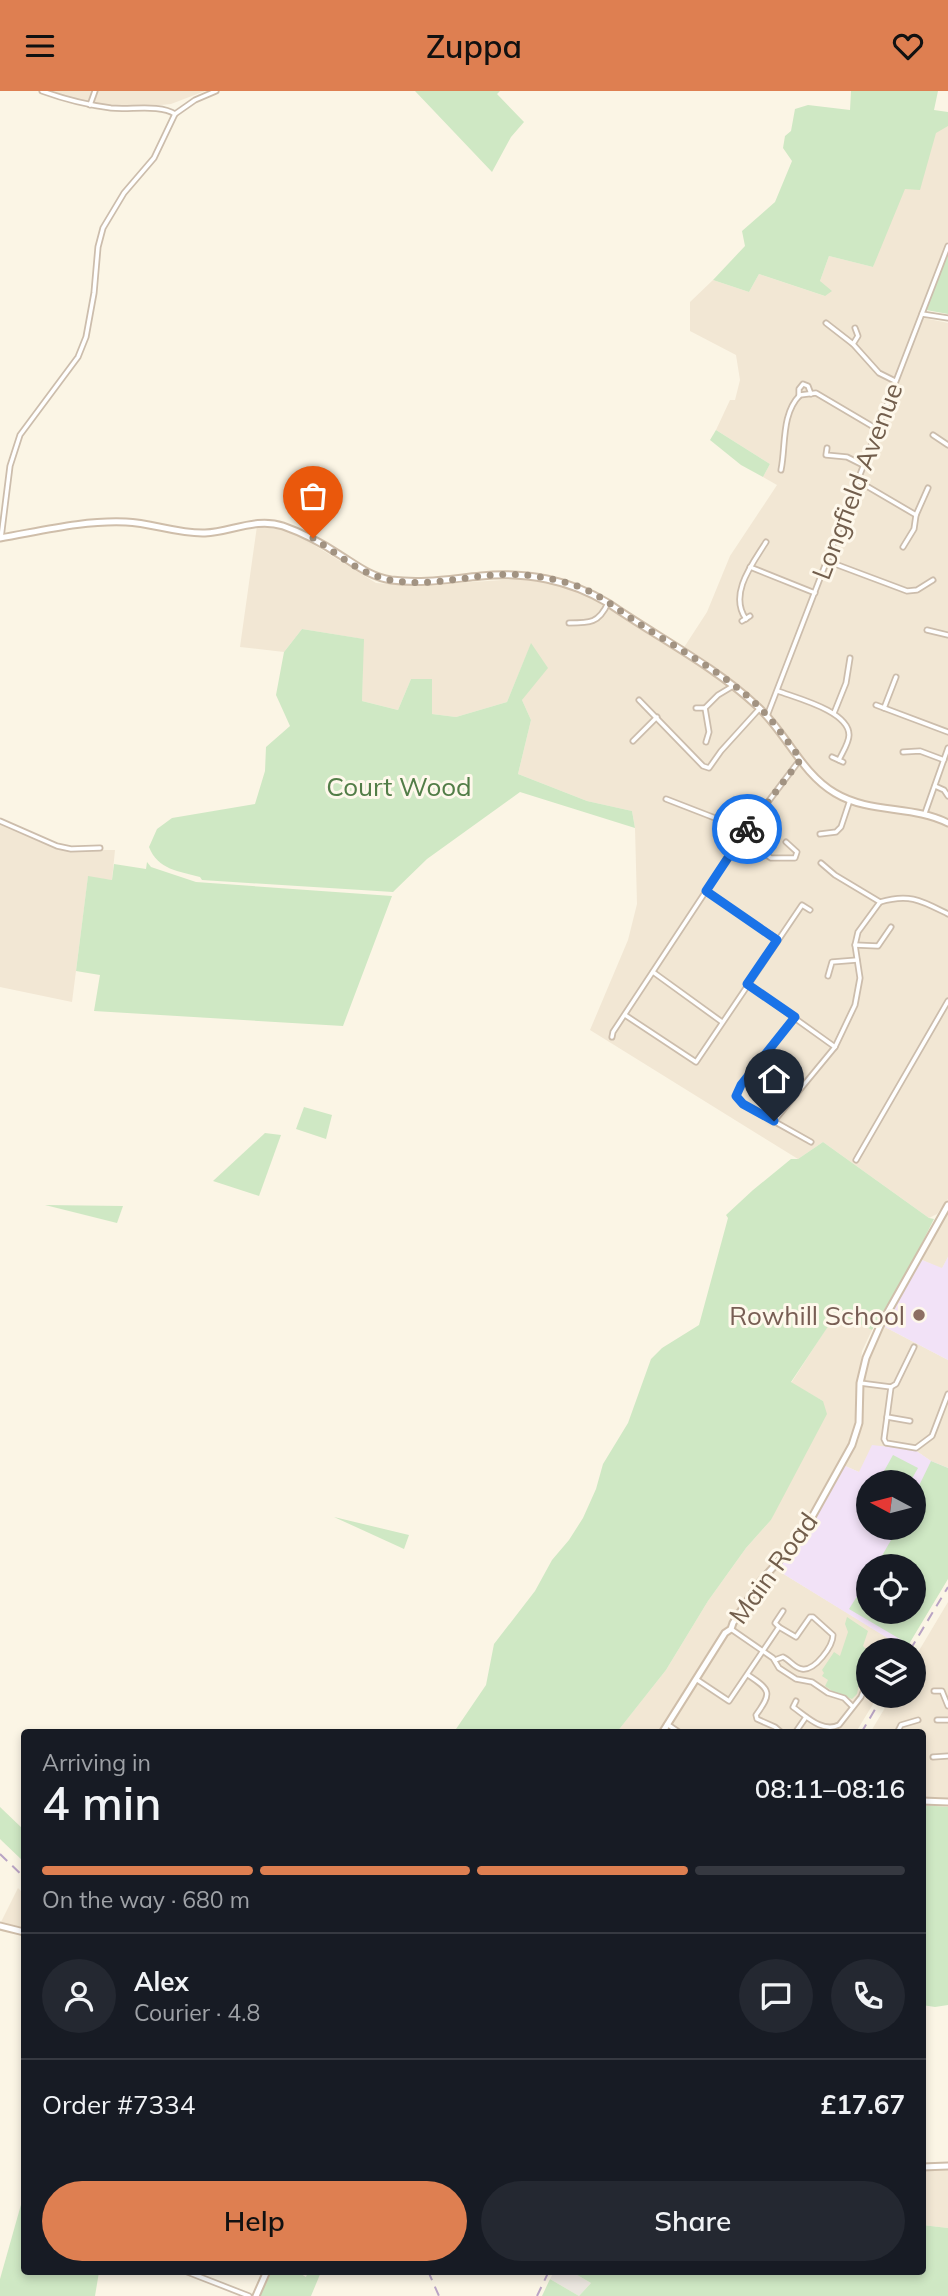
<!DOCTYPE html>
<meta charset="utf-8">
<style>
:root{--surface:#171b24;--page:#242831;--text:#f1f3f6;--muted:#9ea1a6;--line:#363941;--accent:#de7f51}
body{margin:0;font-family:Mulish,sans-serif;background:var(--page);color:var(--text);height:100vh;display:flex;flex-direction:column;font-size:26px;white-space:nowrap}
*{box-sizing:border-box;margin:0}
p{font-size:23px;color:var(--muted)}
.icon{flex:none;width:38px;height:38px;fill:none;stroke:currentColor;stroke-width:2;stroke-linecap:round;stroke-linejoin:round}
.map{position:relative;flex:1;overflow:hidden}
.side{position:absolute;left:21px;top:1638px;width:905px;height:546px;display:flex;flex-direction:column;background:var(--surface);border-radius:7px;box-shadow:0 4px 10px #0003}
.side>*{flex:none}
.needle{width:46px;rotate:277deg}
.controls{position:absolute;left:856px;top:1379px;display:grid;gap:14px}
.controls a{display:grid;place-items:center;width:70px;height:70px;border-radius:50%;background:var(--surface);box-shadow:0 4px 10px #0003;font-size:35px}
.pin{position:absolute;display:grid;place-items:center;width:60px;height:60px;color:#fff;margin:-72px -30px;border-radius:50% 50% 50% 0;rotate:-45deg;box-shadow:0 0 7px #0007}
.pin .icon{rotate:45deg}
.courier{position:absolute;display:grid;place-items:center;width:70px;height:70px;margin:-35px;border:5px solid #1a73e8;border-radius:50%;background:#fff;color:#222;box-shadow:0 2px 9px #0007}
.summary em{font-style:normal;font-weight:600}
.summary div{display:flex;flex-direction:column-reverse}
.summary{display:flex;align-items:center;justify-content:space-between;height:119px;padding:0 21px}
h1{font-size:46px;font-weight:600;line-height:52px}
.bar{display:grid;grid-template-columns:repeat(4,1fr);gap:10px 7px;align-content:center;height:84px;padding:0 21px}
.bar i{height:9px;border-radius:5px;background:var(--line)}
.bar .selected{background:var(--accent)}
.bar p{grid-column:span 4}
.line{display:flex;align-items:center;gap:18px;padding:0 21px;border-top:2px solid var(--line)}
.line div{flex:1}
.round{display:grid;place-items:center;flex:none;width:74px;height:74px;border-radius:37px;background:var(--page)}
.primary-button{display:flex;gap:14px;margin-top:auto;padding:14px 21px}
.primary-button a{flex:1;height:80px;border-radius:42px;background:var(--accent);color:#111;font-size:28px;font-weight:600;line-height:80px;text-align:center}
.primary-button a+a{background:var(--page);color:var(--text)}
header{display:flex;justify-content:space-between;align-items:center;height:91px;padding:0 21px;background:var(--accent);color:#111;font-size:32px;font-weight:600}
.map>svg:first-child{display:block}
.residential{fill:#f2e7d4}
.industrial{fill:#ebe6df}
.education{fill:#f2e2f7;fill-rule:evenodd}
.green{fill:#cfe8c4}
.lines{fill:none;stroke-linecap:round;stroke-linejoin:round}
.street-casing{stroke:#ccbdac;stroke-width:7}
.secondary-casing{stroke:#cfbeaa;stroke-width:9}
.street{stroke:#fff;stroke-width:3.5}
.secondary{stroke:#fff;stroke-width:5}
.rail{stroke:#b9a4c4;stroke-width:2;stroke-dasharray:10 7;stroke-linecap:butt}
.done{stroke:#a29382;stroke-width:7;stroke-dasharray:0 12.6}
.route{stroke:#1a73e8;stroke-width:9}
.education-dot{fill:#8d6e63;stroke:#fef8eb;stroke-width:2.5}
.labels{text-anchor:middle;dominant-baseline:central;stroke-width:6;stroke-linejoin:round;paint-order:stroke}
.street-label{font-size:26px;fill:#725e4c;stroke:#fef8eb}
.park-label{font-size:26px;fill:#527d47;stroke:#fef8eb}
.education-label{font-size:26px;fill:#785e54;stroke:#fef8eb;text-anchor:end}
</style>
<header><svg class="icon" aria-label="menu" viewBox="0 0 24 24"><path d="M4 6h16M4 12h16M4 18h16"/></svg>Zuppa<svg class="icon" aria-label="heart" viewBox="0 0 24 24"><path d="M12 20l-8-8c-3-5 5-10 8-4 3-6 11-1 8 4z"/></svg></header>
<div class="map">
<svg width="948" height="2205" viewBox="0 0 948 2205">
<rect width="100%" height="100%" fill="#fbf5e5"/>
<g class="residential">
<polygon points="46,0 205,0 171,13 129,17 90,12"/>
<polygon points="948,23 948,150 921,219 924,227 948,232 948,1108 937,1123 929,1127 823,1051 798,1068 590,939 628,849 637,813 635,737 632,720 587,710 518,683 531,629 522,609 531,553 507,611 456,626 432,623 431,588 411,588 398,619 362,610 363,548 302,538 284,561 240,556 257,435 283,439 301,446 376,492 412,495 518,488 555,492 588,501 681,561 707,521 730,465 777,394 763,386 770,373 716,339 730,309 735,309 740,289 736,264 690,240 690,211 713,189 749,201 759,183 825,205 820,190 829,165 873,176 919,34"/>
<polygon points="0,732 40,751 66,759 115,759 112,789 88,786 72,911 0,896"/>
<polygon points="948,1120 948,1166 942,1178 922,1169"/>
<polygon points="837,1221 872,1239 862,1260 853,1346 805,1435 808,1440 777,1479 906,1558 868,1559 868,1605 878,1605 856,1641 616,1642 666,1579 708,1510 746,1457 771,1429 823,1310 791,1292"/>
<polygon points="883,1235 948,1269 948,1377 931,1370 915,1359 859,1381 843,1374 859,1348 863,1297 871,1263"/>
<polygon points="948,1511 948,1707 922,1706 922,1642 870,1642 892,1605 914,1605 914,1568"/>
<polygon points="18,1797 24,1803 24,1839 0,1833"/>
<polygon points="948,2079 948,2137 922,2134 922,2080"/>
</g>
<polygon class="industrial" points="554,2181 572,2181 591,2192 579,2205 550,2188"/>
<g class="education">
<polygon points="948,1166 948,1269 883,1235 922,1169 942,1177"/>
<path d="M872,1354L915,1359L931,1370L948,1377V1479L902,1556L777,1479L808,1440L843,1374L859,1381ZM868,1391H914V1437H868ZM868,1475H914V1521H868Z"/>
</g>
<g class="green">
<polygon points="415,0 500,0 497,3 524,31 511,46 492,81"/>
<polygon points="851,0 938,0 934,19 948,21 948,35 936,42 920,99 905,98 873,176 829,165 820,190 832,200 825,205 759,183 749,201 713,189 745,155 742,140 775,111 792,70 783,57 785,45 791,40 795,18 808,14 850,19"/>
<polygon points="948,161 948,223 926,219"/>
<polygon points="716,339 770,373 763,386 741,374 710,349"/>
<path d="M302,538L364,548L362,610L398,619L411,588H432V623L456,626L507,611L531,552L548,577L522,609L531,629L518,683L587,710L632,720L635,737L520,701L427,768L393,801L202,789L200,786C179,780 158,779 149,756L157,738L172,727L255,713L265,680L266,656L290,635L276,604L284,561Z"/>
<polygon points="147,771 151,776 196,791 392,805 343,935 94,920 100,884 76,880 88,785 112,789 114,773 146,778"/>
<polygon points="304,1016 332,1024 326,1048 296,1038"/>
<polygon points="265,1042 281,1044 259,1105 213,1090"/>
<polygon points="823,1051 929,1127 934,1128 909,1178 872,1239 837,1222 791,1291 823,1310 827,1323 771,1429 746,1457 708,1510 666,1579 617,1641 454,1641 486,1594 494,1553 535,1500 552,1469 569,1449 583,1427 596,1398 603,1373 628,1332 651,1268 662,1257 699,1234 728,1127 726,1124 753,1099 791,1068 798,1068"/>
<polygon points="45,1114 123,1115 117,1132"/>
<polygon points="893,1364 918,1377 910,1391 878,1391"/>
<polygon points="931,1370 948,1377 948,1488 906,1558 902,1556 905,1551 849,1518 868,1488 868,1521 914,1521 914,1475 876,1475 898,1437 914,1437 914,1405"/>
<polygon points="334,1426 409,1444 404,1458"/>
<polygon points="847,1526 868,1540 863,1555 866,1558 857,1603 852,1608 835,1602 825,1595 828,1589 822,1585 824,1582 822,1579 834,1561 840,1565 848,1541 845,1533"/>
<polygon points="922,1714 948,1716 948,1914 935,1916 922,1914 924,1902 922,1900"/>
<polygon points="0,1716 24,1739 24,1771 0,1748"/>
<polygon points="24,2103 24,2180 99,2181 95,2205 0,2205 0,2188"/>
<polygon points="922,2134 948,2137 948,2205 542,2205 550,2188 579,2205 591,2192 572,2181 922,2180"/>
<polygon points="271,2181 302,2181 301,2183 306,2186 308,2181 321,2181 311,2205 260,2205"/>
</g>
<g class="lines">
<defs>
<g id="street">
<path d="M42,0C64,8 88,14 111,17C131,19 160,13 175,23L195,9L216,0"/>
<polyline points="90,14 95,0"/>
<polyline points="922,223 948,227"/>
<polyline points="826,232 853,253 879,282 895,290"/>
<polyline points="853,253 858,245 855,237"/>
<polyline points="799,305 799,298 803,293 808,295 811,303"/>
<polyline points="933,344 948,354"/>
<polyline points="827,357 826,364 847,366 863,374"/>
<path d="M781,379C786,355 781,323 800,304L816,302L877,338"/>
<polyline points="858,390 916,424"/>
<polyline points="1,447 10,375 20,344 78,266 86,246 94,202 98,156 103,137 124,102 154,67 175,23"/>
<polyline points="903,456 914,438 916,424 928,397"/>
<polyline points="827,470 907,500 917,499 933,489"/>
<polyline points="750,476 815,502"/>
<path d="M746,528C728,503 753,472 766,451"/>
<polyline points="742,530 750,525"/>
<path d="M569,532C590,532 599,532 608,512"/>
<polyline points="927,539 948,544"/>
<path d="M778,600C796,607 849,620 849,644C849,652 842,662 839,669"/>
<polyline points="639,609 703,675 709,677 721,660 760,617"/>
<polyline points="876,614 948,641"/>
<polyline points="696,617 705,617 718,604 733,595"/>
<polyline points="705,617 709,641 706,651"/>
<polyline points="884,617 896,586"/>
<polyline points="834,622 846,592 850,567"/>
<polyline points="767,625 948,155"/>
<polyline points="633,650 657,626"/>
<polyline points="903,661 920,660 944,669"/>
<polyline points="832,666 843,671"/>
<polyline points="935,695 944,699 948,705"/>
<polyline points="666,708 715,727 743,744"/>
<polyline points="925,722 948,657"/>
<polyline points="0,730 57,755 71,758 100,757"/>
<polyline points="820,743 836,741 841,736 850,709"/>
<polyline points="741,747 771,767 795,767 797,761 786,751"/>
<polyline points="821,772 835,784 880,811"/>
<polyline points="706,800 777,848"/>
<path d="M880,811C910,802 922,810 948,823"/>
<polyline points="855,854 878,855 891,836"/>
<polyline points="653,881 722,931"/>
<polyline points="828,885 832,871 857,869"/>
<polyline points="747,893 835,956"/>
<polyline points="625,924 696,971 802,814 810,819"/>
<polyline points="795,926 741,994 736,1005 743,1013 811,1051"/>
<polyline points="612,946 613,941 743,744 799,670"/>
<polyline points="774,1030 835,956 855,914 860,887 855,854 858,841 880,811"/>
<polyline points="856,1069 948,910"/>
<polyline points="860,1292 891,1296 896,1293 914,1256"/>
<polyline points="891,1296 884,1348 886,1352 916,1357 932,1345 948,1303"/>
<polyline points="887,1326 910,1330"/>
<polyline points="779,1536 775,1532 783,1520"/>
<polyline points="731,1538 773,1567 779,1577 796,1588 812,1591 828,1602 844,1607 852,1615"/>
<path d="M748,1584C771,1599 772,1602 756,1624L757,1628L775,1636L782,1642"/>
<path d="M696,1588L729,1610L779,1536L796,1546L810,1526H813L833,1544C833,1555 815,1580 802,1578C794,1577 790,1569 783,1566L775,1569"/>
<polyline points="934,1600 942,1600 948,1615"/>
<path d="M796,1610L793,1616C807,1626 823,1642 839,1634L861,1606L868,1589"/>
<polyline points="937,1629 948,1629"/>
<polyline points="667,1633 680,1642"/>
<polyline points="795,1642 806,1626"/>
<polyline points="897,1642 901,1634 918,1629"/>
<polyline points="933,1666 948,1665"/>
<polyline points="185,2180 249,2205"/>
</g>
<g id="secondary">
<path d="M0,447C41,440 85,429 126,431C152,432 178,443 205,442C231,441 256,426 283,435C303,442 322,452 340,464C356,474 371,486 391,489C424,493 449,488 481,485C525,480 570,489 608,512C657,546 713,574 757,615C786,641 801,682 835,702C870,723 913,714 948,732"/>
<polyline points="662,1642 725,1542 731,1538 733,1532 759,1492 802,1444 852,1354 859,1332 860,1292 866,1267 880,1235 948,1114"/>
<polyline points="922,1710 948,1711"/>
<polyline points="0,1835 24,1841"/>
<polyline points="922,2076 948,2075"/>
<polyline points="256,2205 267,2180"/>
</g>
</defs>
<use href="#street" class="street-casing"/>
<use href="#secondary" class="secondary-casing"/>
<use href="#street" class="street"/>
<use href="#secondary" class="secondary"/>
<g class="rail">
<polyline points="910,1559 948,1496"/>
<polyline points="861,1642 883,1605"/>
<polyline points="0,1763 24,1786"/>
<polyline points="428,2180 439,2205"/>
<polyline points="537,2205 549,2180"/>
</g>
</g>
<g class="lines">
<path class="done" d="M313,447C332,459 351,475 371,483C421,504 473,479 524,484C546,486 571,491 591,501C606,509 620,520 635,530C676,557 727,583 761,618C776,633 788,652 801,668L747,738"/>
<polyline class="route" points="747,738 706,800 777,849 747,893 795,926 741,994 736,1005 743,1013 774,1030"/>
</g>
<circle class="education-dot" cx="919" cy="1224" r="7"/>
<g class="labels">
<g class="street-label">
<text transform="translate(857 390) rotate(-69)">Longfield Avenue</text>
<text transform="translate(773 1477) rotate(-54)">Main Road</text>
</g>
<g class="park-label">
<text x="399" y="695">Court Wood</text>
</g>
<g class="education-label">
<text x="905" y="1224">Rowhill School</text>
</g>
</g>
</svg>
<div class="controls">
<a><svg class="needle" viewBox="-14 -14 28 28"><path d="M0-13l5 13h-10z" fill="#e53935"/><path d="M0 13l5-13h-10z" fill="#9ea1a6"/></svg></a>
<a><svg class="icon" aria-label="locate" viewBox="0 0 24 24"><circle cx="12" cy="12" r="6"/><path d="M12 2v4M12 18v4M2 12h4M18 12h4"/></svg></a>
<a><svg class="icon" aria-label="layers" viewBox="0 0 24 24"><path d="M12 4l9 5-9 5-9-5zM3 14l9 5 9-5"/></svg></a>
</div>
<div class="pin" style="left:313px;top:447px;background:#ea580c"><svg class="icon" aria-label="bag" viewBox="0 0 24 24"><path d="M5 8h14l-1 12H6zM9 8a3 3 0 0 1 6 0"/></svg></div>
<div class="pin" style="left:774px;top:1030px;background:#1f2937"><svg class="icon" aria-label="home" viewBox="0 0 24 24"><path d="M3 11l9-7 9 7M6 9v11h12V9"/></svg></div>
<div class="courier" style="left:747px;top:738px"><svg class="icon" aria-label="bike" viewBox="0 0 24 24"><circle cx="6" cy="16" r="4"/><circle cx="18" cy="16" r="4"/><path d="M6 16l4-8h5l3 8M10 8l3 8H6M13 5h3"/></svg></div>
<section class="side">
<div class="summary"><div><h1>4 min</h1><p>Arriving in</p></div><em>08:11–08:16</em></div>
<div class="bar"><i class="selected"></i><i class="selected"></i><i class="selected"></i><i></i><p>On the way · 680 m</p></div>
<div class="line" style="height:126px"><a class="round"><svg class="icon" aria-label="person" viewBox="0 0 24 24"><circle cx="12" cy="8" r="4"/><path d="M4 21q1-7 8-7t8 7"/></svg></a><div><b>Alex</b><p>Courier · 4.8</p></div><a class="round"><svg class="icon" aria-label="chat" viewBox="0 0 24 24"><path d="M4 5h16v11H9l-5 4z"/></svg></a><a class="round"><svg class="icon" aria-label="phone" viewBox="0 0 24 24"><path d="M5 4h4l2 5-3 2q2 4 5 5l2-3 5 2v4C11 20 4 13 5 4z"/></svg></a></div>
<div class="line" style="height:91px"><div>Order #7334</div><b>£17.67</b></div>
<div class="primary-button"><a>Help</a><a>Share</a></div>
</section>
</div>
